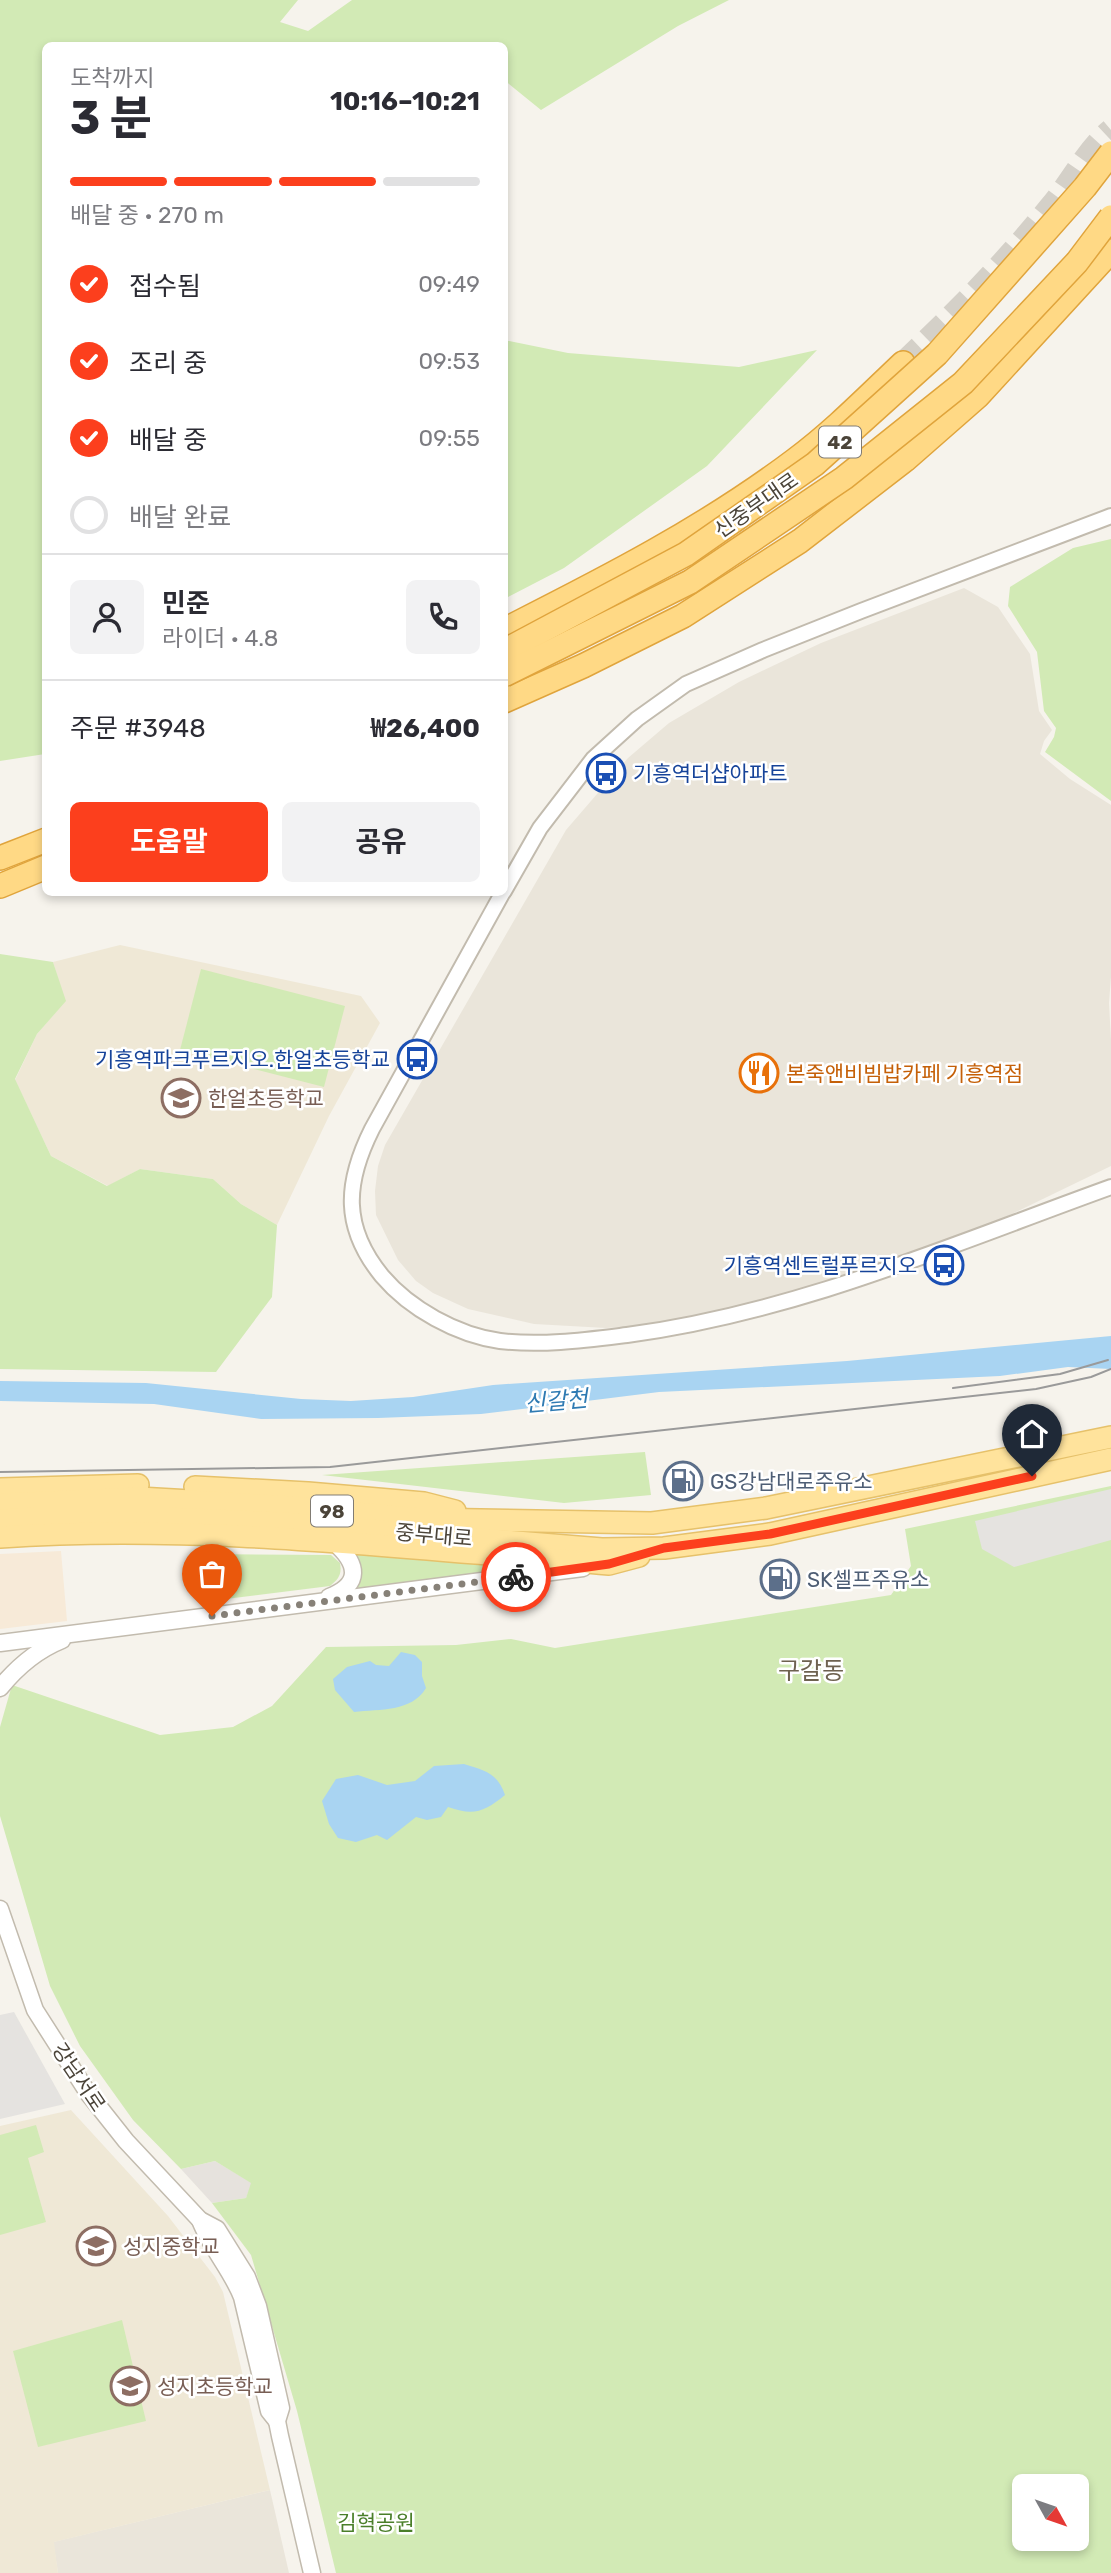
<!DOCTYPE html>
<html lang="ko">
<meta charset="utf-8">
<style>
:root{--surface:#fff;--page:#f2f2f3;--text:#2b2b33;--muted:#7c7c81;--line:#e1e1e2;--accent:#fc3f1d}
body{margin:0;font-family:Rubik,"Noto Sans KR",sans-serif;background:var(--page);color:var(--text);height:100vh;display:flex;flex-direction:column;font-size:26px;white-space:nowrap}
*{box-sizing:border-box;margin:0}
p{font-size:23px;color:var(--muted)}
.icon{flex:none;width:38px;height:38px;fill:none;stroke:currentColor;stroke-width:2;stroke-linecap:round;stroke-linejoin:round}
.map{position:relative;flex:1;overflow:hidden}
.details{position:absolute;left:42px;top:42px;width:466px;height:854px;display:flex;flex-direction:column;background:var(--surface);border-radius:10px;box-shadow:0 4px 10px #0003}
.details>*{flex:none}
.needle{width:46px;rotate:130deg}
.tools{position:absolute;left:1012px;top:2474px;display:grid;gap:14px}
.tools a{display:grid;place-items:center;width:77px;height:77px;border-radius:10px;background:var(--surface);box-shadow:0 4px 10px #0003;font-size:35px}
.pin{position:absolute;display:grid;place-items:center;width:60px;height:60px;color:#fff;margin:-72px -30px;border-radius:50% 50% 50% 0;rotate:-45deg;box-shadow:0 0 7px #0007}
.pin .icon{rotate:45deg}
.courier{position:absolute;display:grid;place-items:center;width:70px;height:70px;margin:-35px;border:5px solid #fc3f1d;border-radius:50%;background:#fff;color:#222;box-shadow:0 2px 9px #0007}
.summary em{font-style:normal;font-weight:700}
.summary div{display:flex;flex-direction:column-reverse}
.summary{display:flex;align-items:center;justify-content:space-between;height:119px;padding:0 28px}
h1{font-size:46px;font-weight:700;line-height:52px}
.bar{display:grid;grid-template-columns:repeat(4,1fr);gap:10px 7px;align-content:center;height:84px;padding:0 28px}
.bar i{height:9px;border-radius:5px;background:var(--line)}
.bar .on{background:var(--accent)}
.bar p{grid-column:span 4}
.line{display:flex;align-items:center;gap:18px;padding:0 28px;border-top:2px solid var(--line)}
.line div{flex:1}
.round{display:grid;place-items:center;flex:none;width:74px;height:74px;border-radius:10px;background:var(--page)}
ol{padding:0 28px;list-style:none}
li{display:flex;align-items:center;gap:21px;height:77px}
li p{margin-inline-start:auto}
li .icon{padding:7px;border-radius:50%;background:var(--accent);color:#fff;stroke-width:4}
li:last-child{color:var(--muted)}
li i{width:38px;height:38px;border:4px solid var(--line);border-radius:50%}
.cta{display:flex;gap:14px;margin-top:auto;padding:14px 28px}
.cta a{flex:1;height:80px;border-radius:10px;background:var(--accent);color:#fff;font-size:28px;font-weight:700;line-height:80px;text-align:center}
.cta a+a{background:var(--page);color:var(--text)}
.map>svg:first-child{display:block}
.residential{fill:#eae5da}
.commercial{fill:#f7ead8}
.industrial{fill:#e6e2dd}
.education{fill:#efe8d6}
.green{fill:#d2eab5;fill-rule:evenodd}
.parking{fill:#e5e3e0}
.water{fill:#a9d4f2}
.lines{fill:none;stroke-linecap:round;stroke-linejoin:round}
.trunk-tunnel{stroke:#d4d0c8;stroke-width:23;stroke-dasharray:23 11;stroke-linecap:butt}
.minor-casing{stroke:#c2bbae;stroke-width:18}
.tertiary-casing{stroke:#c2bbae;stroke-width:19}
.primary-casing{stroke:#e6c16a;stroke-width:24}
.trunk-casing{stroke:#e0a43c;stroke-width:26}
.minor{stroke:#fff;stroke-width:14}
.tertiary{stroke:#fff;stroke-width:16}
.primary{stroke:#ffe39c;stroke-width:21}
.trunk{stroke:#ffd985;stroke-width:23}
.tram{stroke:#9a9a9a;stroke-width:2}
.trunk-bridge-casing{stroke:#e0a43c;stroke-width:26;stroke-linecap:butt}
.trunk-bridge{stroke:#ffd985;stroke-width:23}
.done{stroke:#878178;stroke-width:7;stroke-dasharray:0 12.6}
.route{stroke:#fc3f1d;stroke-width:9}
.labels{text-anchor:middle;dominant-baseline:central;stroke-width:5;stroke-linejoin:round;paint-order:stroke}
.shield{fill:#fff;stroke:#817c74;stroke-width:2}
.shield-label{font-size:19px;font-weight:bold;fill:#4b4439}
.street-label{font-size:21px;fill:#4b4439;stroke:#fff}
.transit-label{font-size:21px;fill:#164399;stroke:#fff;text-anchor:end}
.food-label{font-size:21px;fill:#c56008;stroke:#fff;text-anchor:start}
.education-label{font-size:21px;fill:#785e54;stroke:#fff;text-anchor:start}
.service-label{font-size:21px;fill:#4e5e75;stroke:#fff;text-anchor:start}
.park-label{font-size:21px;fill:#4a7f2a;stroke:#fff}
.water-label{font-size:23px;font-style:italic;fill:#2e7ab2;stroke:#fff}
.quarter-label{font-size:24px;fill:#6e6250;stroke:#fff}
</style>
<div class="map">
<svg width="1111" height="2573" viewBox="0 0 1111 2573">
<rect width="100%" height="100%" fill="#f6f3ec"/>
<g class="residential">
<polygon points="964,588 998,607 1030,654 1039,711 1052,730 1044,741 1040,754 1070,779 1111,805 1111,977 1109,1003 1111,1040 1111,1166 993,1223 905,1258 740,1307 637,1326 606,1328 534,1324 468,1309 433,1293 416,1281 398,1260 376,1215 375,1191 378,1166 385,1145 566,830 628,758 669,723 739,682 821,643"/>
<polygon points="270,2490 289,2573 58,2573 53,2542"/>
</g>
<polygon class="commercial" points="61,1551 67,1621 0,1629 0,1554"/>
<polygon class="industrial" points="215,2161 252,2183 246,2198 212,2203 181,2169"/>
<g class="education">
<polygon points="120,945 361,996 380,1023 329,1116 277,1225 241,1204 213,1179 140,1169 108,1186 51,1156 15,1080 37,1034 65,1001 53,962"/>
<polygon points="71,2110 168,2216 215,2277 223,2292 270,2490 54,2542 58,2573 0,2573 0,2126"/>
</g>
<g class="green">
<polygon points="0,0 298,0 280,22 308,31 352,0 729,0 678,26 541,110 504,80 504,46 46,46 45,754 0,761"/>
<polygon points="504,340 568,353 739,367 817,350 707,466 564,568 504,599"/>
<polygon points="1111,539 1111,801 1045,752 1054,737 1056,728 1044,711 1037,652 1008,606 1010,587 1073,548"/>
<polygon points="0,954 53,962 66,1001 37,1034 15,1079 51,1156 107,1186 140,1169 213,1179 241,1204 277,1225 272,1297 216,1372 0,1369"/>
<polygon points="201,969 345,1006 324,1087 180,1050"/>
<polygon points="645,1452 651,1495 564,1503 322,1475"/>
<path d="M1111,1486V2573H336L297,2411L251,2255L212,2203L246,2198L251,2183L215,2161L181,2169L133,2120L80,2046L50,1986L0,1816V1727L12,1685L160,1735L233,1727L272,1706L326,1647L456,1645L511,1639L555,1648L891,1595L911,1566L905,1529ZM1024,2487H1076V2539H1024Z"/>
<polygon points="352,1551 568,1566 339,1596"/>
<path d="M199,1554L331,1555L340,1563C342,1574 339,1579 330,1586L202,1602Z"/>
<polygon points="36,2125 44,2152 28,2158 46,2222 0,2235 0,2135"/>
<polygon points="122,2320 146,2421 38,2447 13,2351"/>
</g>
<g class="parking">
<polygon points="1111,1489 1111,1540 1014,1567 982,1549 975,1521"/>
<polygon points="14,2012 65,2104 0,2119 0,2015"/>
</g>
<g class="water">
<polygon points="1111,1336 1111,1369 1068,1367 1000,1376 659,1392 481,1414 378,1418 261,1419 154,1404 0,1401 0,1381 146,1383 301,1399 351,1401 413,1397 493,1385 847,1361"/>
<path d="M401,1652L415,1655L422,1662V1676L426,1688C412,1712 380,1709 354,1712L335,1690L333,1679L347,1667L370,1661L376,1665L389,1666Z"/>
<path d="M464,1764C485,1771 497,1772 505,1795C484,1812 474,1816 448,1807L441,1817L427,1820L416,1817L387,1840L377,1835L356,1842L338,1838L329,1824L322,1801L336,1779L358,1775L387,1785L415,1781L434,1766Z"/>
</g>
<g class="lines">
<path class="trunk-tunnel" d="M903,363C955,314 1006,262 1051,206C1072,181 1086,151 1111,130"/>
<defs>
<g id="minor">
<polyline points="504,891 540,828 593,759 637,719 686,684 763,650 861,611 1111,516"/>
<path d="M503,892L372,1129C345,1183 342,1227 382,1276C410,1309 457,1335 500,1341C542,1346 586,1340 627,1335C798,1312 950,1245 1111,1187"/>
</g>
<g id="tertiary">
<path d="M329,1597C362,1584 358,1564 335,1543"/>
<polyline points="0,1643 583,1568"/>
<path d="M0,1688C17,1667 37,1650 62,1640"/>
<polyline points="0,1909 35,2010 88,2093 126,2141 200,2220 217,2229 247,2277 258,2306 281,2408 277,2421 280,2436 312,2573"/>
<path d="M200,2220C210,2247 231,2269 242,2297L269,2411L277,2421"/>
</g>
<g id="primary">
<polyline points="195,1487 308,1493 424,1503 455,1511"/>
<polyline points="0,1489 138,1485"/>
<polyline points="0,1504 139,1498 294,1507 421,1519 652,1523 766,1508 1111,1437"/>
<polyline points="0,1520 35,1518 168,1518 284,1523 602,1549 664,1548 770,1534 1111,1459"/>
<path d="M0,1537C203,1523 407,1549 609,1564L639,1556"/>
</g>
<g id="trunk">
<path d="M504,630C605,579 705,528 795,460C834,431 868,396 903,363"/>
<polyline points="504,701 583,666 683,616 800,541 905,460 978,396 1111,251"/>
<polyline points="0,858 46,840"/>
<polyline points="0,886 46,867"/>
</g>
</defs>
<use href="#minor" class="minor-casing"/>
<use href="#tertiary" class="tertiary-casing"/>
<use href="#primary" class="primary-casing"/>
<use href="#trunk" class="trunk-casing"/>
<use href="#minor" class="minor"/>
<use href="#tertiary" class="tertiary"/>
<use href="#primary" class="primary"/>
<use href="#trunk" class="trunk"/>
<g class="tram">
<polyline points="953,1388 1060,1374 1108,1360"/>
<polyline points="0,1472 330,1467 1036,1389 1091,1377 1111,1369"/>
</g>
<defs>
<g id="trunk-bridge">
<polyline points="504,651 686,554 815,464 937,354 1085,187 1111,153"/>
<polyline points="504,675 690,582 844,478 963,383 1077,262 1111,217"/>
</g>
</defs>
<use href="#trunk-bridge" class="trunk-bridge-casing"/>
<use href="#trunk-bridge" class="trunk-bridge"/>
</g>
<g class="lines">
<polyline class="done" points="212,1616 516,1577"/>
<polyline class="route" points="516,1577 609,1564 664,1548 770,1534 1032,1476"/>
</g>
<defs>
<symbol id="bus-ring" viewBox="-11 -11 22 22"><circle r="9.5" fill="#fff" stroke="#1a4fb4" stroke-width="1.5"/><path d="M-5-6H5V4H4V6H2V4H-2V6H-4V4H-5ZM-3.5-4V0h7V-4ZM-3.5 1.2v1.5H-2V1.2ZM2 1.2v1.5H3.5V1.2Z" fill="#1a4fb4"/></symbol>
<symbol id="restaurant-ring" viewBox="-11 -11 22 22"><circle r="9.5" fill="#fff" stroke="#e8710a" stroke-width="1.5"/><path d="M-5-6h1v4h1v-4h1v4h1v-4h1v5L-1.5 .5V6h-2V.5L-5-1ZM5-6V6H3V1.5H1.5Q1.5-4 5-6Z" fill="#e8710a"/></symbol>
<symbol id="school-ring" viewBox="-11 -11 22 22"><circle r="9.5" fill="#fff" stroke="#8d6e63" stroke-width="1.5"/><path d="M0-5L7-2L0 1L-7-2ZM-4 1L0 2.5L4 1V4Q0 6-4 4Z" fill="#8d6e63"/></symbol>
<symbol id="fuel-ring" viewBox="-11 -11 22 22"><circle r="9.5" fill="#fff" stroke="#5c6f8a" stroke-width="1.5"/><path d="M-5.5-6h7V0h2V4h1.3V-2.5L3-4.5l.8-.8L6-3V5H2.5V1h-1V6h-7ZM-4.2-4.7v3.2H.2V-4.7Z" fill="#5c6f8a"/></symbol>
</defs>
<g fill-rule="evenodd">
<use href="#bus-ring" x="584" y="751" width="44" height="44"/>
<use href="#bus-ring" x="395" y="1037" width="44" height="44"/>
<use href="#restaurant-ring" x="737" y="1051" width="44" height="44"/>
<use href="#school-ring" x="159" y="1076" width="44" height="44"/>
<use href="#bus-ring" x="922" y="1243" width="44" height="44"/>
<use href="#fuel-ring" x="661" y="1459" width="44" height="44"/>
<use href="#fuel-ring" x="758" y="1557" width="44" height="44"/>
<use href="#school-ring" x="74" y="2224" width="44" height="44"/>
<use href="#school-ring" x="108" y="2364" width="44" height="44"/>
</g>
<g class="labels">
<g class="shield">
<rect x="819" y="426.5" width="42" height="31" rx="5"/>
<rect x="311" y="1495.5" width="42" height="31" rx="5"/>
</g>
<g class="shield-label">
<text x="840" y="442">42</text>
<text x="332" y="1511">98</text>
</g>
<g class="street-label">
<text transform="translate(756 505) rotate(-35)">신중부대로</text>
<text transform="translate(434 1535) rotate(5)">중부대로</text>
<text transform="translate(79 2077) rotate(56)">강남서로</text>
</g>
<g class="transit-label">
<text x="633" y="773" text-anchor="start">기흥역더샵아파트</text>
<text x="390" y="1059">기흥역파크푸르지오.한얼초등학교</text>
<text x="917" y="1265">기흥역센트럴푸르지오</text>
</g>
<g class="food-label">
<text x="786" y="1073">본죽앤비빔밥카페 기흥역점</text>
</g>
<g class="education-label">
<text x="208" y="1098">한얼초등학교</text>
<text x="123" y="2246">성지중학교</text>
<text x="157" y="2386">성지초등학교</text>
</g>
<g class="service-label">
<text x="710" y="1481">GS강남대로주유소</text>
<text x="807" y="1579">SK셀프주유소</text>
</g>
<g class="park-label">
<text x="376" y="2522">김혁공원</text>
</g>
<g class="water-label">
<text transform="translate(556 1401) rotate(-5)">신갈천</text>
</g>
<g class="quarter-label">
<text x="811" y="1671">구갈동</text>
</g>
</g>
</svg>
<div class="tools">
<a><svg class="needle" viewBox="-14 -14 28 28"><path d="M0-13l5 13h-10z" fill="#e53935"/><path d="M0 13l5-13h-10z" fill="#7c7c81"/></svg></a>
</div>
<div class="pin" style="left:212px;top:1616px;background:#ea580c"><svg class="icon" aria-label="bag" viewBox="0 0 24 24"><path d="M5 8h14l-1 12H6zM9 8a3 3 0 0 1 6 0"/></svg></div>
<div class="pin" style="left:1032px;top:1476px;background:#1f2937"><svg class="icon" aria-label="home" viewBox="0 0 24 24"><path d="M3 11l9-7 9 7M6 9v11h12V9"/></svg></div>
<div class="courier" style="left:516px;top:1577px"><svg class="icon" aria-label="bike" viewBox="0 0 24 24"><circle cx="6" cy="16" r="4"/><circle cx="18" cy="16" r="4"/><path d="M6 16l4-8h5l3 8M10 8l3 8H6M13 5h3"/></svg></div>
<section class="details">
<div class="summary"><div><h1>3 분</h1><p>도착까지</p></div><em>10:16–10:21</em></div>
<div class="bar"><i class="on"></i><i class="on"></i><i class="on"></i><i></i><p>배달 중 · 270 m</p></div>
<ol>
<li><svg class="icon" aria-label="check" viewBox="0 0 24 24"><path d="M5 12l5 5 9-10"/></svg>접수됨<p>09:49</p></li>
<li><svg class="icon" aria-label="check" viewBox="0 0 24 24"><path d="M5 12l5 5 9-10"/></svg>조리 중<p>09:53</p></li>
<li><svg class="icon" aria-label="check" viewBox="0 0 24 24"><path d="M5 12l5 5 9-10"/></svg>배달 중<p>09:55</p></li>
<li><i></i>배달 완료</li>
</ol>
<div class="line" style="height:126px"><a class="round"><svg class="icon" aria-label="person" viewBox="0 0 24 24"><circle cx="12" cy="8" r="4"/><path d="M4 21q1-7 8-7t8 7"/></svg></a><div><b>민준</b><p>라이더 · 4.8</p></div><a class="round"><svg class="icon" aria-label="phone" viewBox="0 0 24 24"><path d="M5 4h4l2 5-3 2q2 4 5 5l2-3 5 2v4C11 20 4 13 5 4z"/></svg></a></div>
<div class="line" style="height:91px"><div>주문 #3948</div><b>₩26,400</b></div>
<div class="cta"><a>도움말</a><a>공유</a></div>
</section>
</div>
